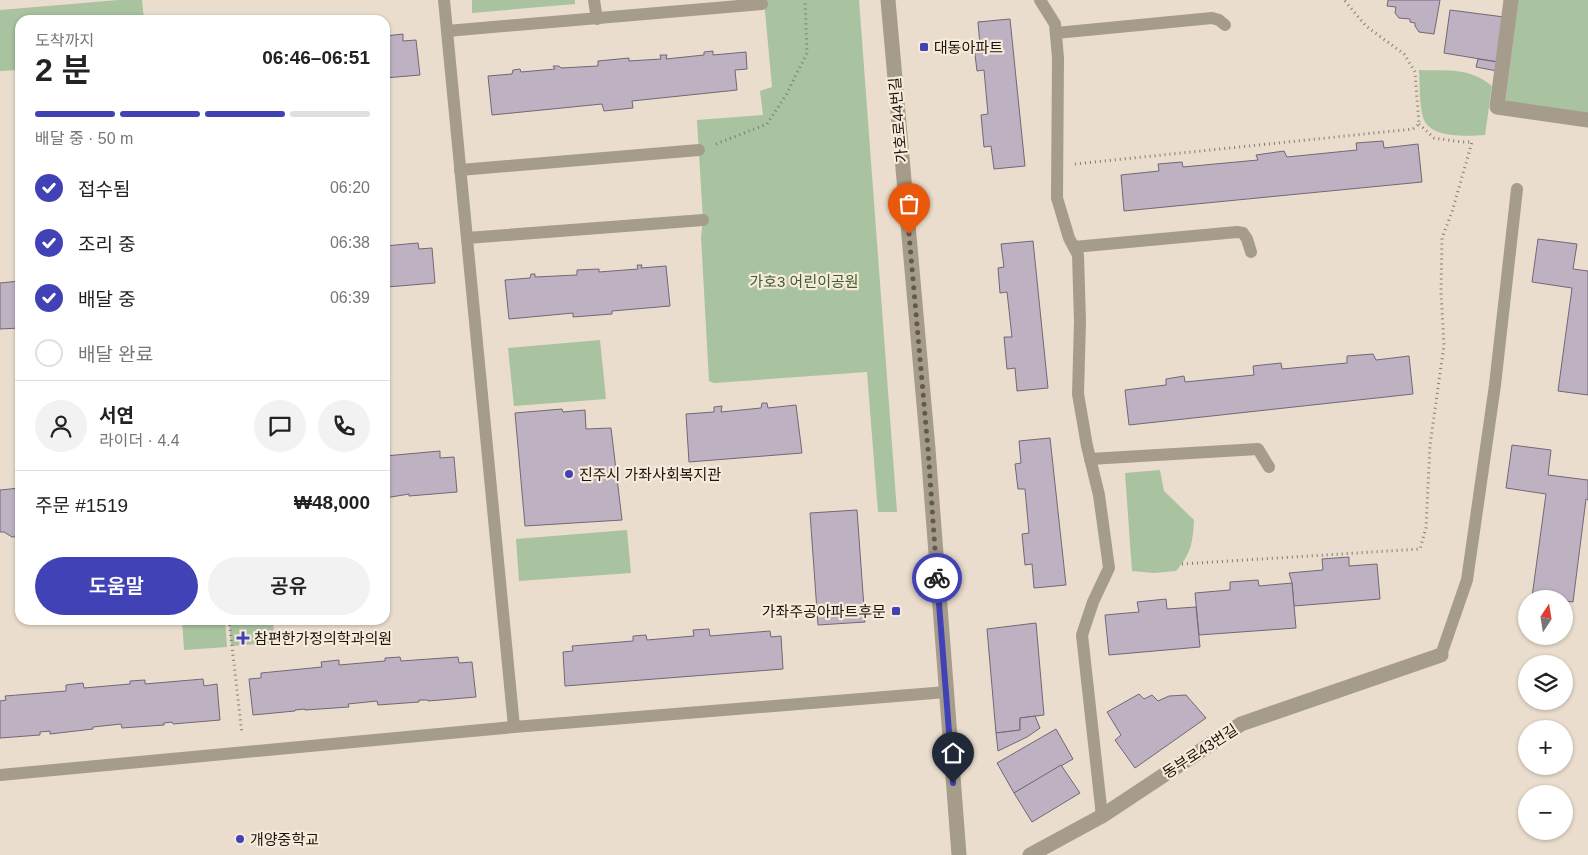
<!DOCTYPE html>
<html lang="ko">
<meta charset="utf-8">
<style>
:root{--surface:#fff;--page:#f2f2f2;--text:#222;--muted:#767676;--line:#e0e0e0;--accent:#4242b7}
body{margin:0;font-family:Helvetica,"Noto Sans KR",sans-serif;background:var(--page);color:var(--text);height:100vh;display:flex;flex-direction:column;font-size:19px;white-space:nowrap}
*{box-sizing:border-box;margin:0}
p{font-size:16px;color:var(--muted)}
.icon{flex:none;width:28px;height:28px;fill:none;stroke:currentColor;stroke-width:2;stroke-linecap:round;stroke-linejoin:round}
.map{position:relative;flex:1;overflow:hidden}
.details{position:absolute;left:15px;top:15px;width:375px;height:610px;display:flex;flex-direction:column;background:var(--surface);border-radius:15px;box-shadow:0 1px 4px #0004}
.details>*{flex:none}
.needle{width:32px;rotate:12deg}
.controls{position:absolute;left:1518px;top:590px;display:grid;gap:10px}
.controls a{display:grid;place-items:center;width:55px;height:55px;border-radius:50%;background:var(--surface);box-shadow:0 1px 4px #0004;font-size:25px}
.pin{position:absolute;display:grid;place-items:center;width:42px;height:42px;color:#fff;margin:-51px -21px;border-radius:50% 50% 50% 0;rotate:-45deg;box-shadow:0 0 5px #0007}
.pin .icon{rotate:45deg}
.courier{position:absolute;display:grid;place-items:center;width:50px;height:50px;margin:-25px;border:4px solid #4242b7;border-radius:50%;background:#fff;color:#222;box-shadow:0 1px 6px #0007}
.headline em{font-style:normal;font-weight:600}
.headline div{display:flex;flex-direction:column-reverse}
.headline{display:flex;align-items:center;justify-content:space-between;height:85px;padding:0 20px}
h1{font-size:32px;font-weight:600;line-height:38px}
.bar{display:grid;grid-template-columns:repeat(4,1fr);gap:8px 5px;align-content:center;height:60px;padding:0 20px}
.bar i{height:6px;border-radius:4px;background:var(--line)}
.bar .selected{background:var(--accent)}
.bar p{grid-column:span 4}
.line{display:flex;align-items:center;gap:12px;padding:0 20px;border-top:1px solid var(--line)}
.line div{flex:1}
.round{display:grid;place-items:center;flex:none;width:52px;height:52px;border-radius:26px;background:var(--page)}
ol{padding:0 20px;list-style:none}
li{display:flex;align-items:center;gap:15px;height:55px}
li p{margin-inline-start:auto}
li .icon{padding:5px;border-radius:50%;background:var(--accent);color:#fff;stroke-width:4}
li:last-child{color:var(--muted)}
li i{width:28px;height:28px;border:2px solid var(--line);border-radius:50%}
.action{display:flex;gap:10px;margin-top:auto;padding:10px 20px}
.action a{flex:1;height:58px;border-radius:30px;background:var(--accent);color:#fff;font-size:20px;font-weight:600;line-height:58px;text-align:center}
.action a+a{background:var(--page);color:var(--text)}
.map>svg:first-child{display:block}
.green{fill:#a9c29f}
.building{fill:#beb2c2;stroke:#726776}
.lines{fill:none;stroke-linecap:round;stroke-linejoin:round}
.path{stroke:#837b6f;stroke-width:3;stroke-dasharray:1 4;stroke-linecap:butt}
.service{stroke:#a69c8b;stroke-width:12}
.minor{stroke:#a69c8b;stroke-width:15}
.tertiary{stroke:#a69c8b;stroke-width:15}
.done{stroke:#625a51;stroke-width:5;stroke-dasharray:0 9}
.route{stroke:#4242b7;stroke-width:6}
.poi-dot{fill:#4242b7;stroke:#f7eada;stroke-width:2}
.labels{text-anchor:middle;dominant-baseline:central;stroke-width:4.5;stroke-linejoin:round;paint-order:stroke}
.poi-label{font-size:15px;fill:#18140e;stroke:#f7eada;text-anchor:start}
.street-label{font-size:15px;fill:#18140e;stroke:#f7eada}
.park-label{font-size:15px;fill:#3c602b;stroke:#f7eada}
</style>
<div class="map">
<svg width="1588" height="855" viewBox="0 0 1588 855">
<rect width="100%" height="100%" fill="#eaddcd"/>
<g class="green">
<polygon points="119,0 142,0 144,20 20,20 20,70 0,71 0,10"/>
<polygon points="472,0 575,0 575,4 472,13"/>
<polygon points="764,0 859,0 897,512 878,512 867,372 714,383 709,381 701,237 703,220 697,120 763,115 760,91 772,87"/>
<polygon points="1518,0 1588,0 1588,117 1505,105"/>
<path d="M1419,70C1448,71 1469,67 1492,86L1485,135C1467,136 1429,139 1423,117C1419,103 1420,85 1419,70Z"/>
<polygon points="600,340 606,399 514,406 508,348"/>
<path d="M1160,470L1164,491L1194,520C1193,542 1191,554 1176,571L1154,573L1132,571L1125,473Z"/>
<polygon points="627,530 631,573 519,581 516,539"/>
<polygon points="182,620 225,620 227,647 184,650"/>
<polygon points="229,620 273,620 274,643 231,646"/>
</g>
<g class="building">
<polygon points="1388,0 1440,0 1434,34 1419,32 1415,26 1415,23 1410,22 1410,19 1399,18 1395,13 1396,7 1387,6"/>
<polygon points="1450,10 1504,17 1498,62 1444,53"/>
<polygon points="1010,19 1025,166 994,169 991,146 984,147 981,115 988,114 984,70 977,71 974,46 980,45 978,22"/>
<polygon points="403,34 403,41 416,40 420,75 385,78 385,36"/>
<polygon points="713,51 713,55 746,52 747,69 735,70 737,90 632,101 633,108 604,111 602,104 492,115 488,76 512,74 513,70 520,69 521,72 555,69 553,66 559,66 561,68 598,66 598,61 629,58 629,61 661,59 660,55 667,55 666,59 704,55 704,52"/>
<polygon points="1478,59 1498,62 1497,71 1476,67"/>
<polygon points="1383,141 1384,148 1418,144 1422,182 1124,211 1121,175 1159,171 1158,164 1182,162 1183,167 1258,160 1256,155 1284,151 1287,157 1357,150 1356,143"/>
<polygon points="1538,239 1577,244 1573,269 1588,271 1588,395 1558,391 1572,288 1532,282"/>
<polygon points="1033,241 1048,388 1017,391 1015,368 1007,369 1004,337 1012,337 1007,292 1000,293 998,268 1004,267 1001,244"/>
<polygon points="418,243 419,249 432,248 435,283 387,287 385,286 385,246"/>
<polygon points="637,265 642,265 641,268 666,266 670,306 612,311 612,314 573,317 573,313 509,319 505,280 530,278 531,274 535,274 535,277 577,275 577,270 599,269 599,272 638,269"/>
<polygon points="20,281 20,328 0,329 0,283"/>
<polygon points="1373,354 1376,360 1409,356 1413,394 1129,425 1125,390 1166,385 1166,379 1184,376 1185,382 1254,375 1253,366 1281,363 1282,369 1347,363 1347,356"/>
<polygon points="762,403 767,403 768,408 796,405 802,453 689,462 686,414 714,412 714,407 722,406 721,412 761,408"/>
<polygon points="562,409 563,412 585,410 586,429 611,428 622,520 525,526 515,413"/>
<polygon points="1050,438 1066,585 1034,588 1032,564 1025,565 1022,534 1029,533 1025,489 1018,489 1015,464 1021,463 1019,441"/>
<polygon points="1512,445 1551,450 1548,475 1588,480 1588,500 1586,499 1573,602 1564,601 1564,599 1532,597 1546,494 1506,488"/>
<polygon points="440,451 440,458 454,457 457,492 409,496 409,494 385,498 385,456"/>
<polygon points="20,488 20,536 12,537 4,532 0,532 0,490"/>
<polygon points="857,510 865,622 818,625 810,513"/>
<polygon points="1349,557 1349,566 1377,564 1380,599 1294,606 1292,583 1289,573 1323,570 1322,559"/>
<polygon points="1258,580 1259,586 1292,583 1296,628 1199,635 1195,593 1230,590 1230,582"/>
<polygon points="1166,599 1167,609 1196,607 1200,647 1109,655 1105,615 1139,612 1137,602"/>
<polygon points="1036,623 1044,715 1020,718 1020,730 996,733 987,629"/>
<polygon points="709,629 710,636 770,631 771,637 781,636 783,669 565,686 563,652 573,651 572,646 633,641 633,636 646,635 647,640 694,636 693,630"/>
<polygon points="400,657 401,661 458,657 459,663 472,662 476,697 428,701 428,700 419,700 419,702 378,705 377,701 348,704 349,707 305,710 305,709 295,710 295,711 253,715 249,679 261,678 261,673 322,667 321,662 339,660 339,665 385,661 385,658"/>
<polygon points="203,679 204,686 217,684 220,720 173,724 172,722 164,723 164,725 122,728 121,724 93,727 93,729 50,734 50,731 40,732 40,735 0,738 0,701 6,700 5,696 66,691 66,685 83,683 84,688 130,684 130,681 145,680 145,684"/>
<polygon points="1139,694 1144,699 1152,695 1158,701 1169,696 1186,695 1206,718 1135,768 1115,740 1121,735 1107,712"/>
<polygon points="1035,716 1040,728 1027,737 998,751 996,733 1020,730 1020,718"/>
<polygon points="1056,729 1073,759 1014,793 997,763"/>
<polygon points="1061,765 1080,793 1032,822 1014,793"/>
</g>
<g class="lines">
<g class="path">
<polyline points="716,144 767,124 786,95 807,53 805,0"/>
<polyline points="1075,164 1413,129 1419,124 1415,72 1404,54 1366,26 1344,0"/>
<polyline points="1182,564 1420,549 1426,528 1430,445 1444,345 1441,293 1442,238 1452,212 1472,142 1462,142 1434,138 1419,124"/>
<polyline points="229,620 242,734"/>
</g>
<g class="service">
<polyline points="444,0 514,727"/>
<polyline points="594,0 597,19"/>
<polyline points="1040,0 1055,24 1058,58 1057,198 1069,238 1078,255 1080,321 1078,394 1087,446 1099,495 1109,568 1093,602 1082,635 1102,816"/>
<polyline points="447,31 762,4"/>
<polyline points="1056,33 1212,18 1219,20 1225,25"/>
<polyline points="460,170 699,150"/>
<polyline points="467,238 703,220"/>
<polyline points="1074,247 1237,232 1243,233 1247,239 1251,252"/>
<polyline points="1090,459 1258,449 1269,467"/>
<polyline points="1441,655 1467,580 1495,385 1517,189"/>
<polyline points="0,775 514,727 946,692"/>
</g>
<g class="minor">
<polyline points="1511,0 1497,107 1588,120"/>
<polyline points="1030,855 1102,816 1241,724 1441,655"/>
</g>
<polyline class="tertiary" points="888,0 928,449 959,855"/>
</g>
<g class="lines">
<polyline class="done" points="909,234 928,449 937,578"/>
<polyline class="route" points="937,578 953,783"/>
</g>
<g class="poi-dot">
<rect x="919" y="42" width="10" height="10" rx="2.5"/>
<circle cx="569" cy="474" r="5"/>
<rect x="891" y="606" width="10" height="10" rx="2.5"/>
<path d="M240.5 630.5h5v5h5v5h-5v5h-5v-5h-5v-5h5z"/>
<circle cx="240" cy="839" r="5"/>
</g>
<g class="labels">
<g class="poi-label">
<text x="934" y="47">대동아파트</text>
<text x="579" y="474">진주시 가좌사회복지관</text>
<text x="886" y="611" text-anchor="end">가좌주공아파트후문</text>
<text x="254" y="638">참편한가정의학과의원</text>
<text x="250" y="839">개양중학교</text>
</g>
<g class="street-label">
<text transform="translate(898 120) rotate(-95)">가호로44번길</text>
<text transform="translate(1200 751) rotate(-33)">동부로43번길</text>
</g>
<g class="park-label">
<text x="804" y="281">가호3 어린이공원</text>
</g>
</g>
</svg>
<div class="controls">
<a><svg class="needle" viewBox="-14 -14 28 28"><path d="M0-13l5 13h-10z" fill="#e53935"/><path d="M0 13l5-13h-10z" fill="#767676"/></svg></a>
<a><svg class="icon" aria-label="layers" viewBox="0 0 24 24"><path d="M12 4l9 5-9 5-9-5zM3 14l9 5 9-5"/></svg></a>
<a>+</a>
<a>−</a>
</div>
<div class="pin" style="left:909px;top:234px;background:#ea580c"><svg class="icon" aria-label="bag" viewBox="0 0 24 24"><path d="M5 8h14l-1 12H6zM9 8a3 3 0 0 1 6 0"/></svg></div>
<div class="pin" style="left:953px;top:783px;background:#1f2937"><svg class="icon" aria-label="home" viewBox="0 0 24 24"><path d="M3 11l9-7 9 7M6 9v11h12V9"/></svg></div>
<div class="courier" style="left:937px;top:578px"><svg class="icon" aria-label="bike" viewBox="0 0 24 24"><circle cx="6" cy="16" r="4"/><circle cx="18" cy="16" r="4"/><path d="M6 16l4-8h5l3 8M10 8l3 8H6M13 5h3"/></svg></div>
<section class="details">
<div class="headline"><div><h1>2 분</h1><p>도착까지</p></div><em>06:46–06:51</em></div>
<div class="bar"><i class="selected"></i><i class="selected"></i><i class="selected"></i><i></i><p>배달 중 · 50 m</p></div>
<ol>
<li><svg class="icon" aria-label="check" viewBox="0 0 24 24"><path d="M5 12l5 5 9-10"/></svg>접수됨<p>06:20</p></li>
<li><svg class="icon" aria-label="check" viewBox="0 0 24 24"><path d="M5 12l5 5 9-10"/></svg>조리 중<p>06:38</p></li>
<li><svg class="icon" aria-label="check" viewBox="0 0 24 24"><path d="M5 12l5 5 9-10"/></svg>배달 중<p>06:39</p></li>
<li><i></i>배달 완료</li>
</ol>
<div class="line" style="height:90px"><a class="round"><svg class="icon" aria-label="person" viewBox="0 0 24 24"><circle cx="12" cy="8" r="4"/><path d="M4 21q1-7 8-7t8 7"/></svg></a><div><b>서연</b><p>라이더 · 4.4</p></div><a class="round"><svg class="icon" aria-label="chat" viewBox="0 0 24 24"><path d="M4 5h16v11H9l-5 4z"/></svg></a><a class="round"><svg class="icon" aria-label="phone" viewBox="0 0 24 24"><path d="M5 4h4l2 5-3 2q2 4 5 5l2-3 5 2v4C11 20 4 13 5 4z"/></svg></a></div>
<div class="line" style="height:65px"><div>주문 #1519</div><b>₩48,000</b></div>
<div class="action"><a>도움말</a><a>공유</a></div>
</section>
</div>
